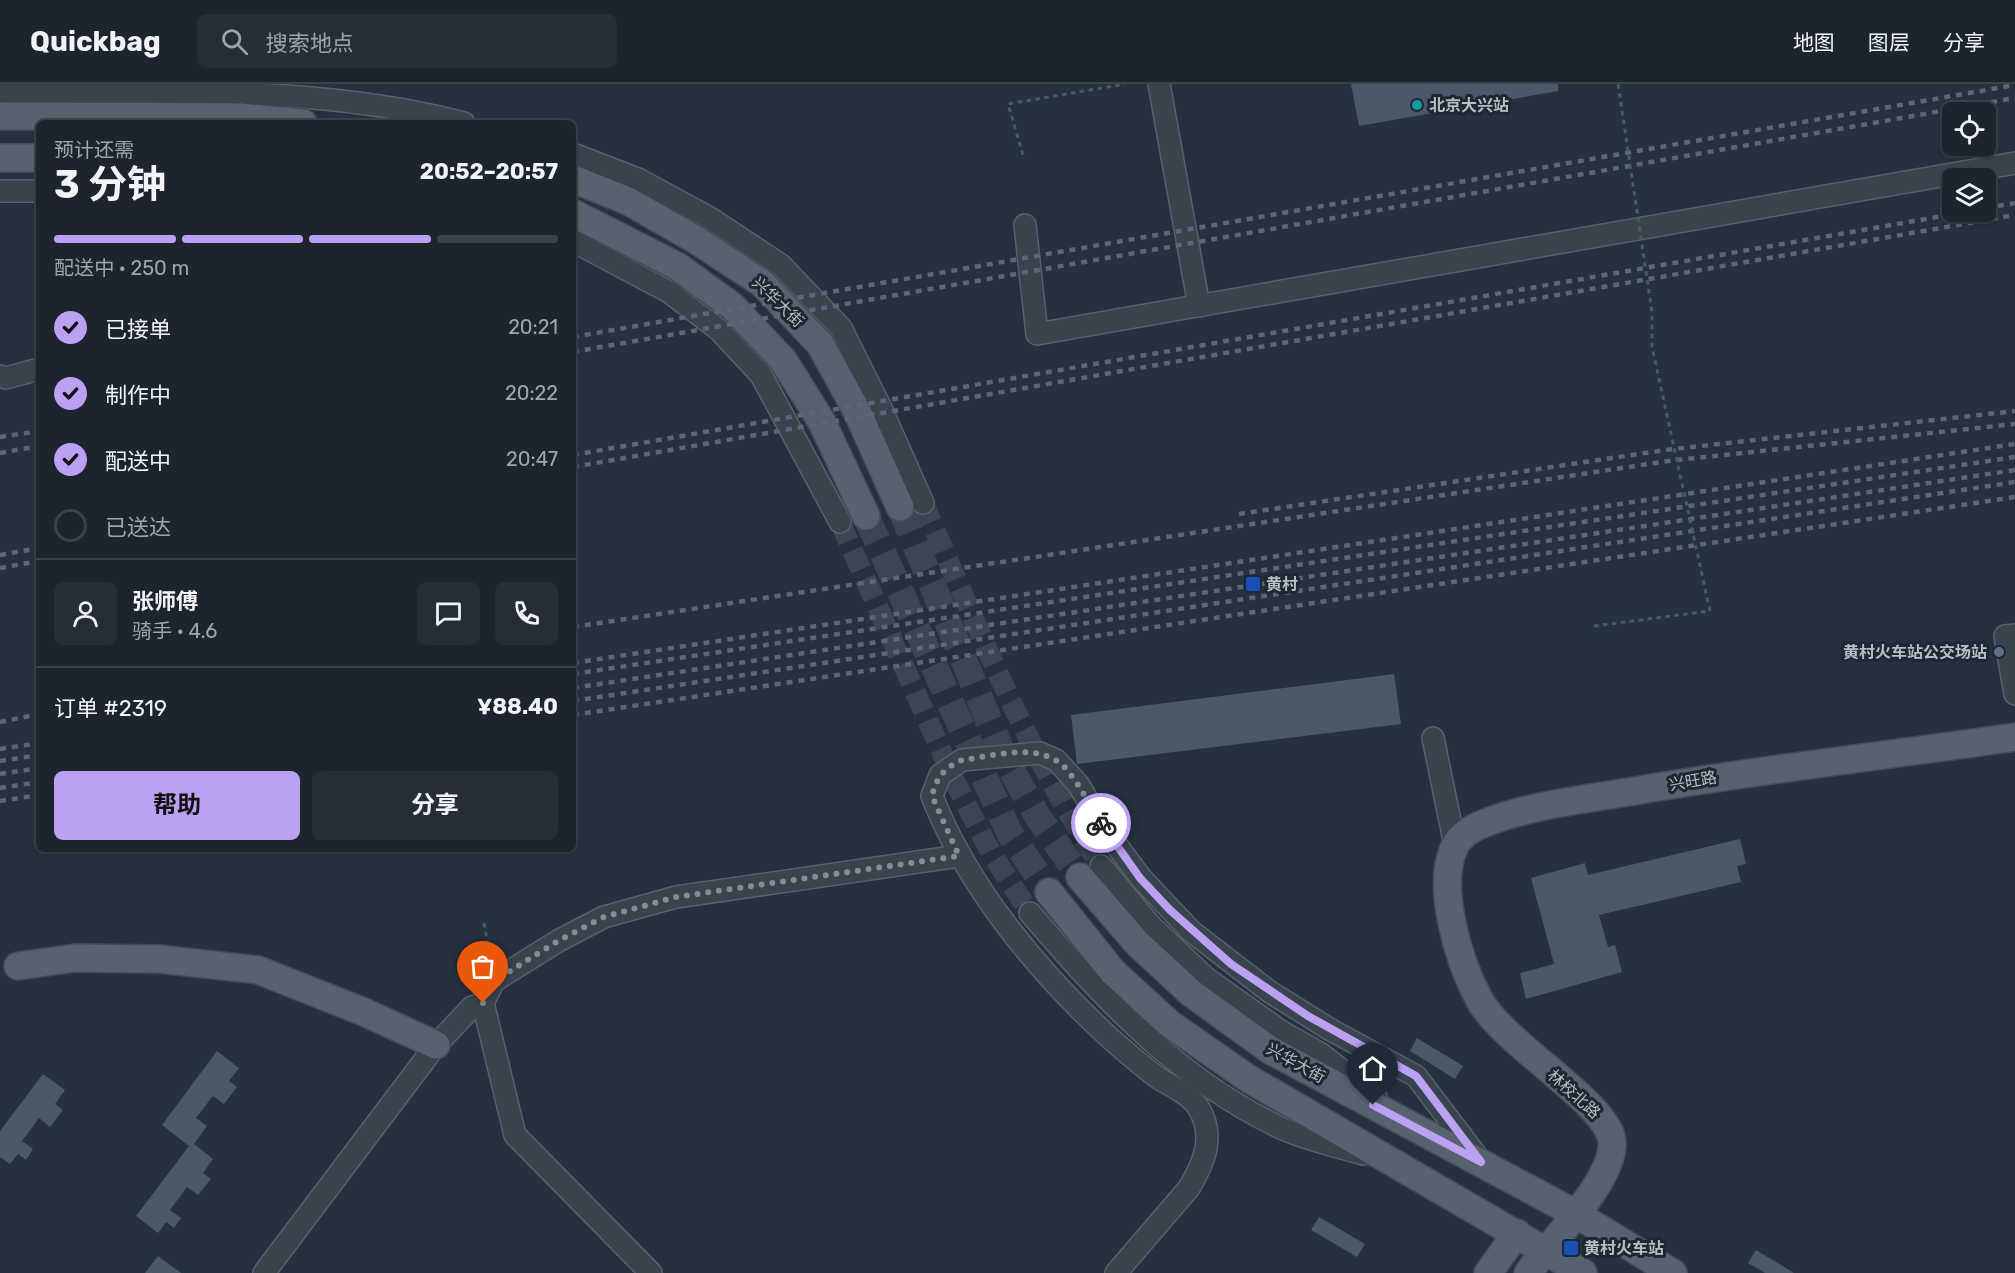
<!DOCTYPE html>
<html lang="zh">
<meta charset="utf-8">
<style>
:root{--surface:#1c252e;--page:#252d36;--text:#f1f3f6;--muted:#a0a5aa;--line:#3a424a;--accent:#bca0f2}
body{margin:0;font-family:Rubik,"Noto Sans SC",sans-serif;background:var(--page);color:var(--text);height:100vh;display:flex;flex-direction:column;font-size:22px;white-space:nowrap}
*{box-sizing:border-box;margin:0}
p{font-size:20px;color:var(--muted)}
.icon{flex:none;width:33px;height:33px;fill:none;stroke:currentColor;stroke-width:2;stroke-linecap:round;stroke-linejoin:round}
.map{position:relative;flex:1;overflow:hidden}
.drawer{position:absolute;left:36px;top:36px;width:540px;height:732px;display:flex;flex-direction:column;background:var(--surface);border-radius:9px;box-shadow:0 2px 4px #0004,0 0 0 2px var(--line)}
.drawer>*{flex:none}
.buttons{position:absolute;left:1942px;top:18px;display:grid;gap:12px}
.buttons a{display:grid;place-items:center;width:54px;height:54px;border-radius:9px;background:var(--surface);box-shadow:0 2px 4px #0004,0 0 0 2px var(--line);font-size:30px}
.pin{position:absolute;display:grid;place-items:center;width:51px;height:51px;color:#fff;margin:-62px -26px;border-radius:50% 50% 50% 0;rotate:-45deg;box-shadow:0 0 6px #0007}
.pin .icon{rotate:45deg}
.courier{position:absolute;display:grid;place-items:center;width:60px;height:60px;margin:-30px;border:4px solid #bca0f2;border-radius:50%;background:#fff;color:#222;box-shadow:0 2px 8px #0007}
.overview em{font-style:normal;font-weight:700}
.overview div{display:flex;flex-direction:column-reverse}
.overview{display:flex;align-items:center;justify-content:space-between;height:102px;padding:0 18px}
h1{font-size:39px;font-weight:700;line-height:45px}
.bar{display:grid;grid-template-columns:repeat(4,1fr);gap:9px 6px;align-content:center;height:72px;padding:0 18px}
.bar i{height:8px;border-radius:4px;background:var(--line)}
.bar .current{background:var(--accent)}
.bar p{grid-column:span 4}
.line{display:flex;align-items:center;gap:15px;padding:0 18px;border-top:2px solid var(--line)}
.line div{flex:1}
.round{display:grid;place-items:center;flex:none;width:63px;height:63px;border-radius:9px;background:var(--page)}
ol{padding:0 18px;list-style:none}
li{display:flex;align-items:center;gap:18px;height:66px}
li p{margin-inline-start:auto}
li .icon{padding:6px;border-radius:50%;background:var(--accent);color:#111;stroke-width:4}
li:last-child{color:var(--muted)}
li i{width:33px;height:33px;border:3px solid var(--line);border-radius:50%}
.action{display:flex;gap:12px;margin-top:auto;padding:12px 18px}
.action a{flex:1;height:69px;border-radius:9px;background:var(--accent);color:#111;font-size:24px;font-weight:700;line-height:69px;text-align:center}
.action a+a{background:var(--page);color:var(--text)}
header{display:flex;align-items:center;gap:36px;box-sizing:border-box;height:84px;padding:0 30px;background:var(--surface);border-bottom:2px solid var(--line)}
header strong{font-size:28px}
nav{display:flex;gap:33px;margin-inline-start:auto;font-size:21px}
.search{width:420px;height:54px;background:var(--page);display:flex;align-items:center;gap:15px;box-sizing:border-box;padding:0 21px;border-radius:9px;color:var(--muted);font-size:22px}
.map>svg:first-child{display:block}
.building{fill:#4b5867}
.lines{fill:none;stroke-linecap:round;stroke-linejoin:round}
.minor-tunnel{stroke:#3b4653;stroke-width:21;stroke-dasharray:21 10;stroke-linecap:butt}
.major-tunnel{stroke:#3b4653;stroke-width:27;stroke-dasharray:27 14;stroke-linecap:butt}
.minor-casing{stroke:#57616c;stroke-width:24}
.major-casing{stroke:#424c57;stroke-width:30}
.path{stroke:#475c5e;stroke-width:3;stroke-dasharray:4.5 4.5;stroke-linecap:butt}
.minor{stroke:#39434e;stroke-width:21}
.major{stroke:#57626e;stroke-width:27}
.rail{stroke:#5b6775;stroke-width:4.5;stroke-dasharray:6 6;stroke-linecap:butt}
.path-bridge{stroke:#475c5e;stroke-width:3;stroke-dasharray:4.5 4.5;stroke-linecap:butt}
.done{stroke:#838d98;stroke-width:6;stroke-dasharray:0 10.8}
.route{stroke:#bca0f2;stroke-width:8}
.culture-dot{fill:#0f9aa8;stroke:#1e2833;stroke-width:2}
.transit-dot{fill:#1a4fb4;stroke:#1e2833;stroke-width:2}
.service-dot{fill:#5c6f8a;stroke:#1e2833;stroke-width:2}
.labels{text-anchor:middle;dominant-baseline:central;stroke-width:6;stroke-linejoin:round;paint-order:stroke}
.poi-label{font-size:16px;font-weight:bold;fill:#b5bec9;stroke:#1e2833;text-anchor:start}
.street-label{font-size:16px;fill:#b5bec9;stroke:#1e2833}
</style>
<header>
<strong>Quickbag</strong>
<div class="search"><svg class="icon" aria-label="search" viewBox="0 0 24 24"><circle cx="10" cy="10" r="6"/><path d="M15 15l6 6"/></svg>搜索地点</div>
<nav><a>地图</a><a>图层</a><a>分享</a></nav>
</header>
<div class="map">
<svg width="2015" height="1189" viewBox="0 0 2015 1189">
<rect width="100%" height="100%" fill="#25313e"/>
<g class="building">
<polygon points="1351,0 1558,0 1558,7 1359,42"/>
<polygon points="1394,590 1401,640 1077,680 1071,631"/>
<polygon points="1740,755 1746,780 1737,782 1741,798 1599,831 1608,863 1615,861 1622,888 1526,915 1520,889 1554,880 1531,794 1585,779 1588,791"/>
<polygon points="1417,954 1463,982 1455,995 1410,967"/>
<polygon points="217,967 239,984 229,997 237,1003 224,1020 213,1012 196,1034 207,1042 194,1060 213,1075 203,1089 211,1095 198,1111 187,1103 170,1126 181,1134 174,1144 166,1138 158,1149 136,1132 189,1062 162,1041"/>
<polygon points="43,990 65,1006 55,1020 63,1026 50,1043 39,1034 22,1057 33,1065 26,1076 18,1070 10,1080 0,1073 0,1047"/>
<polygon points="1319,1133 1365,1160 1357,1173 1311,1146"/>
<polygon points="1756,1166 1794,1189 1765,1189 1748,1179"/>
<polygon points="158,1172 181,1189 145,1189"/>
</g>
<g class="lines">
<g class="minor-tunnel">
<path d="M923,419C978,543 1027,668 1101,782"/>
<polyline points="840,438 955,698 991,769 1030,829"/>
</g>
<g class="major-tunnel">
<polyline points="900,423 1004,673 1038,733 1080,793"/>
<polyline points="866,432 1010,750 1049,808"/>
</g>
<defs>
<g id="minor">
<polyline points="1159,0 1199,222"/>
<path d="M0,8C152,9 315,0 464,39"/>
<polyline points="573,70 638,95 710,134 781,181 841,244 881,324 923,419"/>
<polyline points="0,107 39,107"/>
<polyline points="1025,141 1037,250 2015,79"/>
<polyline points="573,157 669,208 719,246 761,291 840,438"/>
<polyline points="0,292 6,294 39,285"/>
<polyline points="2015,551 2005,552 2015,610"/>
<polyline points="1433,654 1455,761"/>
<polyline points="1101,782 1151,842 1206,894 1282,948 1321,970 1376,1013"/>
<path d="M1030,829C1102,914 1179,996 1281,1044C1306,1056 1337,1062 1363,1070"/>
<polyline points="264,1189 436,961 472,923 483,919"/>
<polyline points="651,1189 515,1051 483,919 494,897 558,857 604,833 676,813 959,772"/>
<path d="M1116,1189L1189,1104C1204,1079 1216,1052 1198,1023C1190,1010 1171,1002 1158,994C1142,982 1127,969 1112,956C1039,889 968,804 932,712L940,691L962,676L1040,669L1056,676L1078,700L1106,747L1141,794L1191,847L1270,908L1331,946L1416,992L1479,1075"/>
</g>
<g id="major">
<polyline points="0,32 240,33 303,39"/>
<polyline points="0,74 39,74"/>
<polyline points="573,95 628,117 696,156 763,200 820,260 857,327 900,423"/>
<polyline points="573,129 677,182 732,222 783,276 822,338 866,432"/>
<polyline points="1080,793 1137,859 1191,909 1270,966 1576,1130 1673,1189"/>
<polyline points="1049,808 1113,888 1170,940 1249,995 1583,1189"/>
<polyline points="18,882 75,874 159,875 258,886 364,928 436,961"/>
<polyline points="1488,1189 1517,1149"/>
<path d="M1528,1189C1550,1159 1616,1094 1612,1057C1608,1019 1503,960 1479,915C1459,878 1435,801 1455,762C1460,751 1474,743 1485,739C1533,720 1589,715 1640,706C1765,685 1890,671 2015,653"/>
</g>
</defs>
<use href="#minor" class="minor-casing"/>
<use href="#major" class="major-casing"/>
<g class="path">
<polyline points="1023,71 1008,20 1125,0"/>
<polyline points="484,839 491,877"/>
</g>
<use href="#minor" class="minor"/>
<use href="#major" class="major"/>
<g class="rail">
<polyline points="1986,124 2015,119"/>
<polyline points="573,253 2015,1"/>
<polyline points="573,268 2015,14"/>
<polyline points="0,353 39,347"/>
<polyline points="0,369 39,362"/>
<polyline points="573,371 1966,128"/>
<polyline points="573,383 2015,131"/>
<polyline points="1239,430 1665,366 2015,327"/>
<polyline points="0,471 39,464"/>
<polyline points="0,484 39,477"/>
<polyline points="573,543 1668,377 2015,340"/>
<polyline points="573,579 2015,360"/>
<polyline points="573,590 2015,373"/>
<polyline points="573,604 2015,386"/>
<polyline points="573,617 2015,398"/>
<polyline points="573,631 2015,413"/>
<polyline points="0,638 39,630"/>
<polyline points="0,665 39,659"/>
<polyline points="0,677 39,671"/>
<polyline points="0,690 39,684"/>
<polyline points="0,704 39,698"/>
<polyline points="0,717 39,711"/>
</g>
<polyline class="path-bridge" points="1594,542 1710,527 1652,263 1652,228 1618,0"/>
</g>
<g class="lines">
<path class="done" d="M483,919L494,897L558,857L604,833L676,813L959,772L932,712C936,694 945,683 962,676C996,672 1043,656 1068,687C1081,703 1090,722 1101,739"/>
<polyline class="route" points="1101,739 1140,794 1170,826 1231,880 1308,932 1416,992 1481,1078 1373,1021"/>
</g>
<circle class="culture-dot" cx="1417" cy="21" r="6"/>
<g class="transit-dot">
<rect x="1245" y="492" width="16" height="16" rx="3"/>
<rect x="1563" y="1156" width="16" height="16" rx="3"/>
</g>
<circle class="service-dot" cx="1999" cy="568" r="6"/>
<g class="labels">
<g class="poi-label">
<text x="1429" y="21">北京大兴站</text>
<text x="1266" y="500">黄村</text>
<text x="1987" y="568" text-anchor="end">黄村火车站公交场站</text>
<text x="1584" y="1164">黄村火车站</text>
</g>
<g class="street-label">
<text transform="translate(778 218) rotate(44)">兴华大街</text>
<text transform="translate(1693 697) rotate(-10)">兴旺路</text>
<text transform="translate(1296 979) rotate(29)">兴华大街</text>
<text transform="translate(1574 1010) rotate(42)">林校北路</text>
</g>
</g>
</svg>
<div class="buttons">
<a><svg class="icon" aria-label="locate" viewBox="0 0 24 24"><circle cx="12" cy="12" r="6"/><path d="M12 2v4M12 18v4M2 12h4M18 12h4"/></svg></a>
<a><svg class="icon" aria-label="layers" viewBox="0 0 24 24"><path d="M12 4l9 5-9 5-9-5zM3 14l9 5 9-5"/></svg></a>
</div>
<div class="pin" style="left:483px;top:919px;background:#ea580c"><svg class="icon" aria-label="bag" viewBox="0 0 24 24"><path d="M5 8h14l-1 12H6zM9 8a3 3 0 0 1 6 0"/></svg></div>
<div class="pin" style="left:1373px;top:1021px;background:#1f2937"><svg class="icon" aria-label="home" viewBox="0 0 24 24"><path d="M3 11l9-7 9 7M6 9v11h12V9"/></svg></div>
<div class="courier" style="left:1101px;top:739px"><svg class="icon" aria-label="bike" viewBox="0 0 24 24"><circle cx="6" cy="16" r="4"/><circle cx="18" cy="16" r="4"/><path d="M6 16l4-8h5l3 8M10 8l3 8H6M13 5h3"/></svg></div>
<section class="drawer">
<div class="overview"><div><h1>3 分钟</h1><p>预计还需</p></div><em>20:52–20:57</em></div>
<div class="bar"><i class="current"></i><i class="current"></i><i class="current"></i><i></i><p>配送中 · 250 m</p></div>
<ol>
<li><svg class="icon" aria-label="check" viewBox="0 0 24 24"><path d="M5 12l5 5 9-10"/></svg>已接单<p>20:21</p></li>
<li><svg class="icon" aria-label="check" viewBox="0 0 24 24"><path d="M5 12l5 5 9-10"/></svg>制作中<p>20:22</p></li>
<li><svg class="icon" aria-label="check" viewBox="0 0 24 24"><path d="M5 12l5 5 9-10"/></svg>配送中<p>20:47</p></li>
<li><i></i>已送达</li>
</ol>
<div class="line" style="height:108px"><a class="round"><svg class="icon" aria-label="person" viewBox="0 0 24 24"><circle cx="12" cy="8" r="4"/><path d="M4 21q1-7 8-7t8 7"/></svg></a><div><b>张师傅</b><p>骑手 · 4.6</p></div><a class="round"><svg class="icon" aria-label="chat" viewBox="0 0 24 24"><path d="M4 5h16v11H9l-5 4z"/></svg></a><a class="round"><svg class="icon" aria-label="phone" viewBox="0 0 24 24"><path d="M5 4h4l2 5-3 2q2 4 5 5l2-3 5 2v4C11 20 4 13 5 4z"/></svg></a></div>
<div class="line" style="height:78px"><div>订单 #2319</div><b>¥88.40</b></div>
<div class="action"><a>帮助</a><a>分享</a></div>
</section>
</div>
